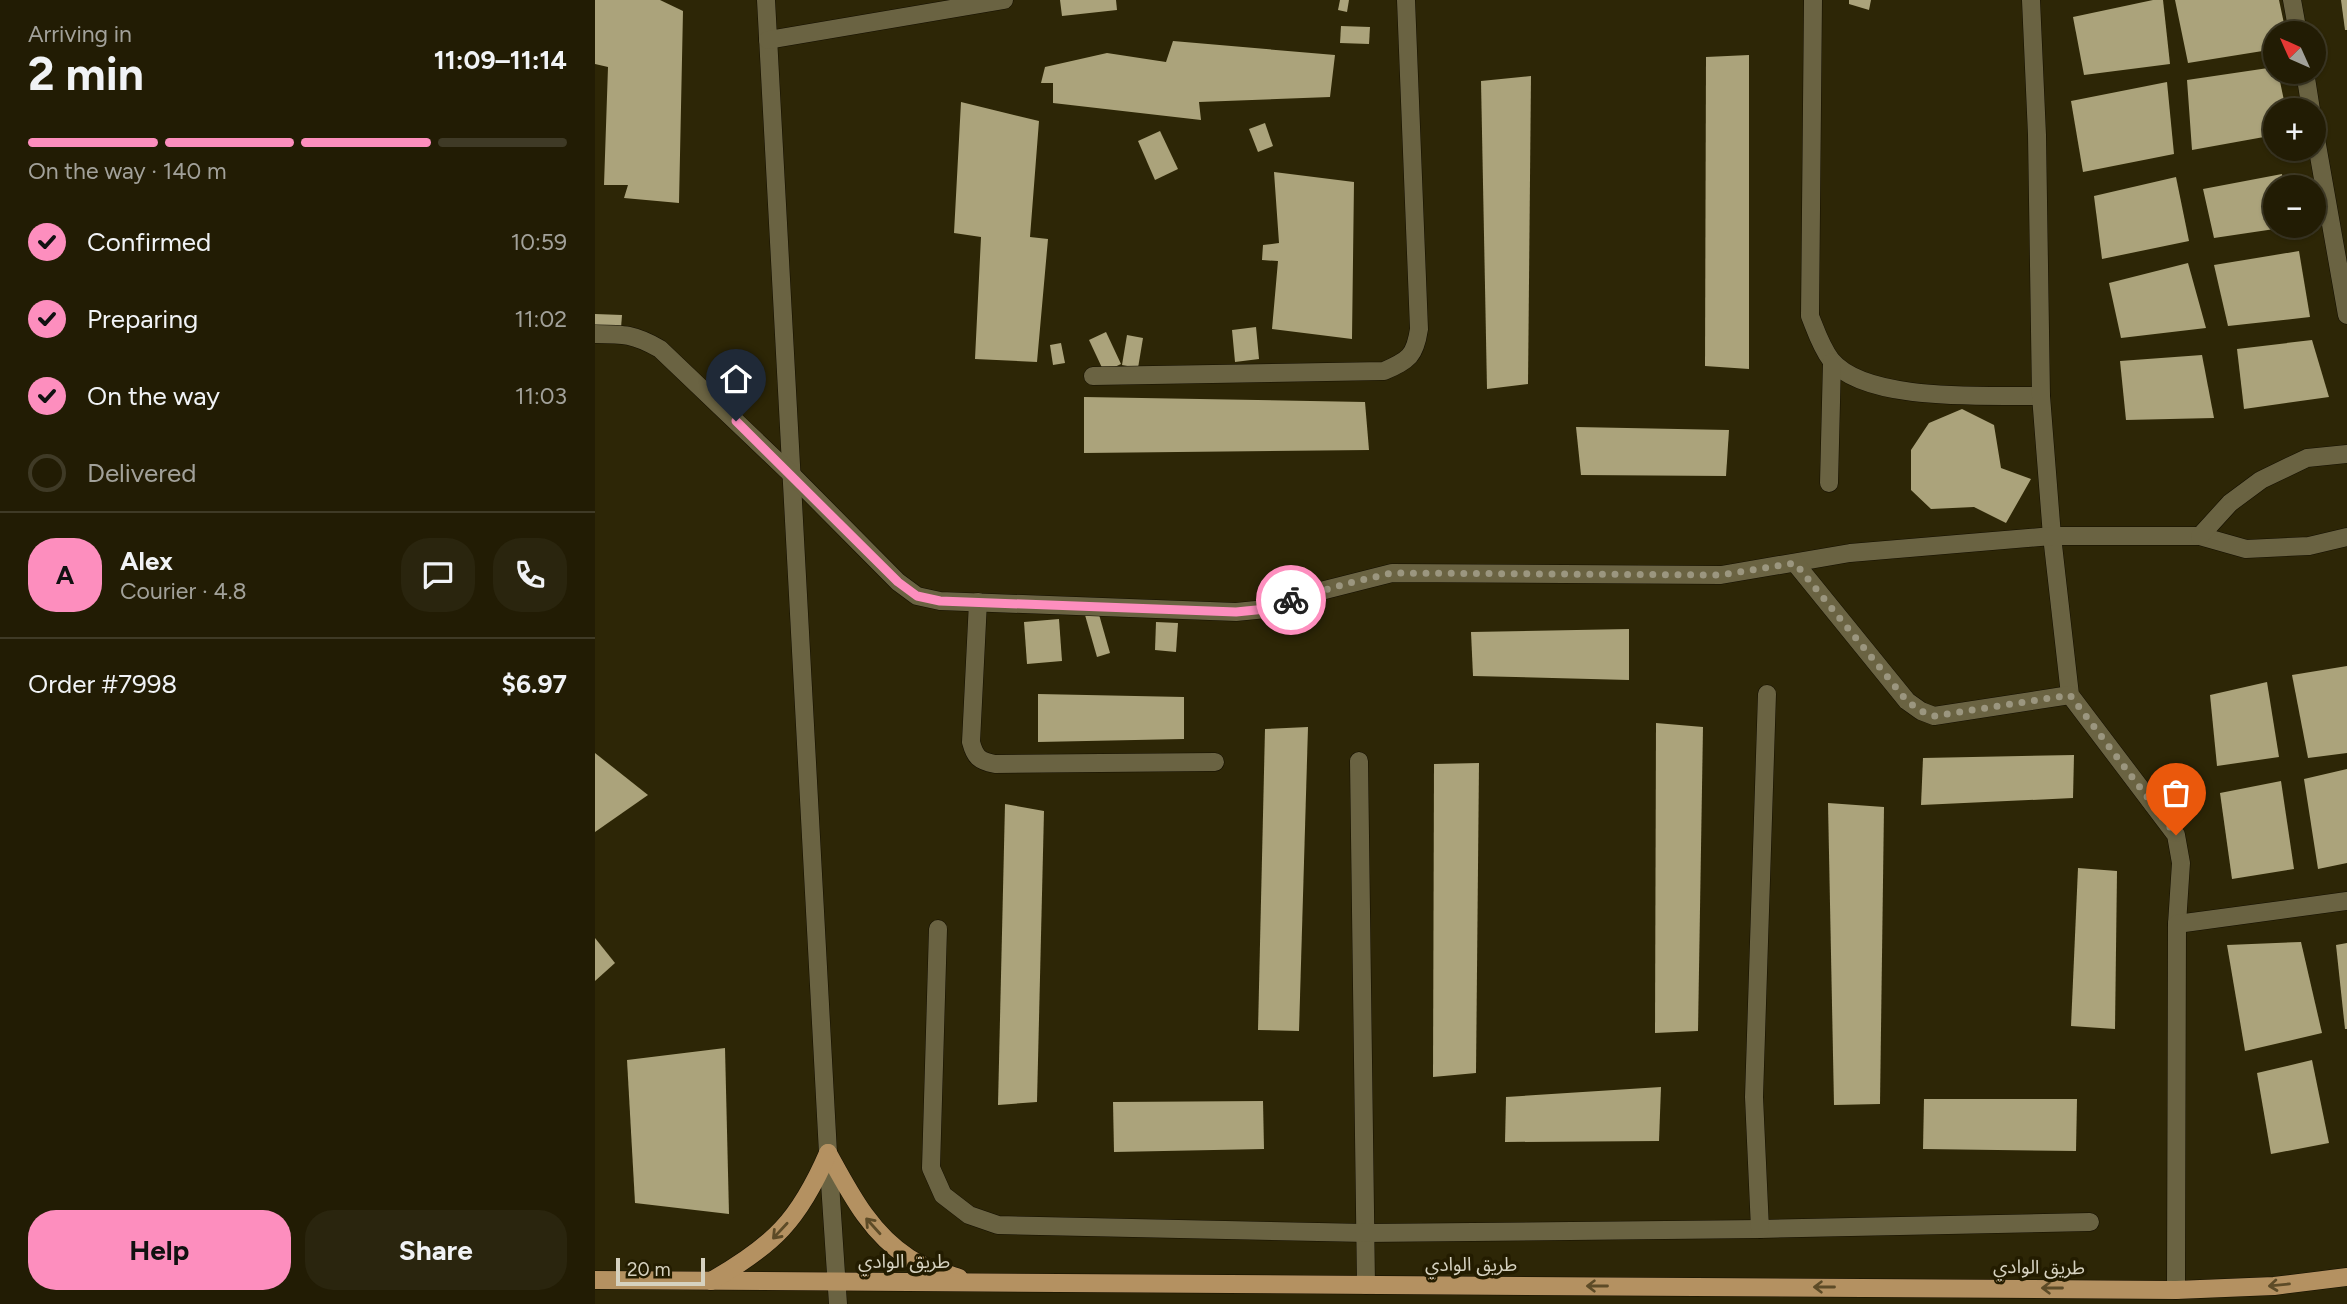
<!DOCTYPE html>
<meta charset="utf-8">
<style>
:root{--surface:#221c04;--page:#2a250e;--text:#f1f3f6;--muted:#a2a19a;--line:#3f3a26;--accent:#fd8ebe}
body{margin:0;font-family:Figtree,"Noto Sans Arabic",sans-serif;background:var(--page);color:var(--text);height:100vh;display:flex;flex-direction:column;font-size:26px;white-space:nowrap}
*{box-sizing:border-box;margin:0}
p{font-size:23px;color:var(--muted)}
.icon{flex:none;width:38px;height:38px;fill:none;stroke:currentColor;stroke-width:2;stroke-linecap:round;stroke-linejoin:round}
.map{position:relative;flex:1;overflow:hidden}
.drawer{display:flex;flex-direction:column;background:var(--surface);width:595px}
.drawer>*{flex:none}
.needle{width:46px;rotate:315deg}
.fabs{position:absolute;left:1668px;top:21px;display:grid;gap:14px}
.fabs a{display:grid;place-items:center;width:63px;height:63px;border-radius:50%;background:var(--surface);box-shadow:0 2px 5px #0004,0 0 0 2px var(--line);font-size:35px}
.scale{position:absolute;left:21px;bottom:18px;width:89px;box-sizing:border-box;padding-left:7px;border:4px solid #d6d2c0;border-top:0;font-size:19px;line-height:24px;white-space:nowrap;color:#d6d2c0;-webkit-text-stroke:5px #231c00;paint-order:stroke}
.pin{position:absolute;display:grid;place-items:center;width:60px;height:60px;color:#fff;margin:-72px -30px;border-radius:50% 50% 50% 0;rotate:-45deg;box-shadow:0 0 7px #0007}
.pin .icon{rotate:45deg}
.courier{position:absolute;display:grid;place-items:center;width:70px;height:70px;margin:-35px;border:5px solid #fd8ebe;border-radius:50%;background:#fff;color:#222;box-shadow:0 2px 9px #0007}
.overview em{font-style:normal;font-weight:700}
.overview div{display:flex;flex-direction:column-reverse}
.overview{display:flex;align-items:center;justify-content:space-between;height:119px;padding:0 28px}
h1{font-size:46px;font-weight:700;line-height:52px}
.bar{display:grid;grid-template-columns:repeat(4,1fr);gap:10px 7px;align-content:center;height:84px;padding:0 28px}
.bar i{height:9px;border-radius:5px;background:var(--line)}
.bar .active{background:var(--accent)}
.bar p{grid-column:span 4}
.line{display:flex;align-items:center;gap:18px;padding:0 28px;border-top:2px solid var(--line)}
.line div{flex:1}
.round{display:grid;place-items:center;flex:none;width:74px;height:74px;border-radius:28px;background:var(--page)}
ol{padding:0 28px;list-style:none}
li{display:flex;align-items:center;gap:21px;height:77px}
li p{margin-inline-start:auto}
li .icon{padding:7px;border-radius:50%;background:var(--accent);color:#111;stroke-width:4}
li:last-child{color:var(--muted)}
li i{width:38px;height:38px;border:4px solid var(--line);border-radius:50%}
.action{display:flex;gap:14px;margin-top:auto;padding:14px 28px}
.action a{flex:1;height:80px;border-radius:28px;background:var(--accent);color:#111;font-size:28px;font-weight:700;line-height:80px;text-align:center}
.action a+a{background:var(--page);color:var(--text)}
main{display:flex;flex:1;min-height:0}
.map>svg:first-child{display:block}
.building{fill:#aba37b}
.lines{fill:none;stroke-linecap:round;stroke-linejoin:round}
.minor-casing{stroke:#140f00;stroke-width:19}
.major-casing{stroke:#140f00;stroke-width:19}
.minor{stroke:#6a6342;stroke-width:18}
.major{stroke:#b49161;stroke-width:18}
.oneway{stroke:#5d4b27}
.done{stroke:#9b967f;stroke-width:7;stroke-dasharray:0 12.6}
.route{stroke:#fd8ebe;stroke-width:9}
.labels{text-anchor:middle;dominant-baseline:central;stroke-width:7;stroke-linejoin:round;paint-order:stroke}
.street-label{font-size:19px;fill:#d6d2c0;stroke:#231c00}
</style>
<main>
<section class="drawer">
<div class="overview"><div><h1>2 min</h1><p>Arriving in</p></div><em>11:09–11:14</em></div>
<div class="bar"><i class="active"></i><i class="active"></i><i class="active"></i><i></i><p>On the way · 140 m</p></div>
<ol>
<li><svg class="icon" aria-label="check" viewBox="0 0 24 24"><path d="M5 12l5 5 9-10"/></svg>Confirmed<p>10:59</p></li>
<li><svg class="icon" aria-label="check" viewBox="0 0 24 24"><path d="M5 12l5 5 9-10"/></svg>Preparing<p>11:02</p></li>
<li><svg class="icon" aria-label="check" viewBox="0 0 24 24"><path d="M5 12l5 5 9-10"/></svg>On the way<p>11:03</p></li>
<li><i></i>Delivered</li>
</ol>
<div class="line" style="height:126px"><b class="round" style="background:var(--accent);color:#111">A</b><div><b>Alex</b><p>Courier · 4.8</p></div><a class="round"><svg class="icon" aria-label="chat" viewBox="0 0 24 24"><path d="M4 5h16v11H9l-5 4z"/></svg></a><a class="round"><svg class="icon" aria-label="phone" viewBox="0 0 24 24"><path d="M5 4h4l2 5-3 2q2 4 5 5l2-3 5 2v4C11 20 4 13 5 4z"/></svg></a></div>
<div class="line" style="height:91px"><div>Order #7998</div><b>$6.97</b></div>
<div class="action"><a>Help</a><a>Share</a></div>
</section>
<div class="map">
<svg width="1752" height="1304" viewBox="0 0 1752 1304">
<rect width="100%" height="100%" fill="#2d2606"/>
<g class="building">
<polygon points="0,0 65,0 88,11 84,203 29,198 33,185 9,185 13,67 0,64"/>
<polygon points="465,0 521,0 522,10 467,16"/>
<polygon points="745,0 754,0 752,12 743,10"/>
<polygon points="1254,0 1276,0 1274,10 1254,4"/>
<polygon points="1558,0 1568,0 1575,64 1489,75 1478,17"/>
<polygon points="1580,0 1684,0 1691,33 1680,33 1680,49 1593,63"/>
<polygon points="1746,0 1752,0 1752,30 1750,30"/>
<polygon points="746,26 775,27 774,44 745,43"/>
<polygon points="578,41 740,55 735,97 604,102 606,120 458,103 458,83 446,83 450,67 512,53 571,62"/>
<polygon points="1154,55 1154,369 1110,366 1111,57"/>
<polygon points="1680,67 1680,72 1683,72 1691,110 1680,110 1680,135 1597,150 1592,80"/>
<polygon points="936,76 933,384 892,389 886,81"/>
<polygon points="1572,82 1579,154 1488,172 1476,101"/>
<polygon points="366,102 444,121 435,237 453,239 442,362 380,359 386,237 359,233"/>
<polygon points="670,123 678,146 663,152 654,129"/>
<polygon points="565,131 583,169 560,180 543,141"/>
<polygon points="679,172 759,182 757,339 677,329 683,261 667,260 668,245 684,243"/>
<polygon points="1687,174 1688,187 1680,187 1680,226 1693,227 1619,238 1608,189"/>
<polygon points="1581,177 1594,241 1507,259 1499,196"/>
<polygon points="1704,251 1715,317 1633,326 1619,265"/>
<polygon points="1593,263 1611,328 1526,338 1514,283"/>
<polygon points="0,314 27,315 26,328 0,327"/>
<polygon points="661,327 664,359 640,362 637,330"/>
<polygon points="511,332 526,364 509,372 494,340"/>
<polygon points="532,335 548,338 543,368 527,365"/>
<polygon points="1717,340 1734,397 1649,409 1642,349"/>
<polygon points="466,343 470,363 458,365 455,345"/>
<polygon points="1607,355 1619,418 1531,420 1525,361"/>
<polygon points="489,397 770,402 774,450 489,453"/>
<polygon points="1367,409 1399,425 1406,468 1436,479 1411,523 1379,507 1336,509 1316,490 1316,450 1334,423"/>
<polygon points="981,427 1134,430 1131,476 986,475"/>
<polygon points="503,611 515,653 502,657 490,615"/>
<polygon points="464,619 467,661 432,664 429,622"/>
<polygon points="561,622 583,623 581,652 560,650"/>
<polygon points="1034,629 1034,680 878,676 876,632"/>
<polygon points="1752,666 1752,753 1713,758 1697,675"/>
<polygon points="1672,682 1684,757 1622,766 1615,695"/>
<polygon points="443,694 589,697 589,739 443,742"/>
<polygon points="1061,723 1108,727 1103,1031 1060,1033"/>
<polygon points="713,727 704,1031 663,1030 670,729"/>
<polygon points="0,753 53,795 0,832"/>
<polygon points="1479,755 1478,798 1326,805 1328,758"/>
<polygon points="884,763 881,1073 838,1077 839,764"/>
<polygon points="1752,769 1752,863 1723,869 1709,779"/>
<polygon points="1686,781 1699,869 1637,879 1625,793"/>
<polygon points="1233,803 1289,807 1285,1104 1239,1105"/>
<polygon points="410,804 449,811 442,1102 403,1105"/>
<polygon points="1483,868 1522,871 1520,1029 1476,1026"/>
<polygon points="0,938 20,963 0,981"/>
<polygon points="1706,942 1727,1033 1650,1051 1632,945"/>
<polygon points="1752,943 1752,1029 1750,1029 1741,945"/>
<polygon points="130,1048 134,1214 40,1203 32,1060"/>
<polygon points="1717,1060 1734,1143 1676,1154 1662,1073"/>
<polygon points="1066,1087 1064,1141 910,1142 911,1097"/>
<polygon points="1329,1099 1482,1099 1481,1151 1328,1149"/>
<polygon points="668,1101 669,1149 519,1152 518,1102"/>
</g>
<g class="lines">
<defs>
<g id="minor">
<polyline points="171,0 233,1153 243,1304"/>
<path d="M1218,0L1215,316C1221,331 1226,347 1236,360C1271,403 1394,395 1446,396"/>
<polyline points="1436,0 1442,135 1446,396 1457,536 1475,695 1581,835 1586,863 1582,924"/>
<polyline points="1697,0 1703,33"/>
<polyline points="173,40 409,0"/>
<polyline points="1710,72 1716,110"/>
<polyline points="1718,122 1752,315"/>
<path d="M0,334C29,334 39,334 65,349L198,476L303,582L322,596L345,601L641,612L671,609L714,594L797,573L1126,575L1255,553L1457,536H1605L1651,549L1714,546L1752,537"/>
<path d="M498,376L789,371C814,360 820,356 824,329L811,0"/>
<polyline points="1234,483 1237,362"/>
<polyline points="1605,536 1635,503 1666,480 1712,458 1752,454"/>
<polyline points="1200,563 1312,701 1326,711 1339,716 1475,695"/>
<path d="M383,602L376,742C380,757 384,761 400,764L620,762"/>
<polyline points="764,761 771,1285"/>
<polyline points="343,929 336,1168 348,1195 374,1215 403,1225 771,1233 1165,1229 1495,1222"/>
<polyline points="1165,1229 1159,1097 1172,694"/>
<polyline points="1581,1290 1582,924 1752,901"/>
</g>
<g id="major">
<path d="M233,1153C255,1193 275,1233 314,1258C329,1268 348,1272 364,1278"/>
<polyline points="0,1280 1581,1290 1679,1286 1752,1277"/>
<path d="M116,1281C179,1245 204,1220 233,1153"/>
</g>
</defs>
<use href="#minor" class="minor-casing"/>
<use href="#major" class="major-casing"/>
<use href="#minor" class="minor"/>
<use href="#major" class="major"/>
</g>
<defs><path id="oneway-shaft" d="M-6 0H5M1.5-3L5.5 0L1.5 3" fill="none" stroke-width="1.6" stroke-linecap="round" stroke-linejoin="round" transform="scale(1.75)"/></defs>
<g class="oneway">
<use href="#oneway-shaft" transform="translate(278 1226) rotate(-132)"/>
<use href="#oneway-shaft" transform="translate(185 1231) rotate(133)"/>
<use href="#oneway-shaft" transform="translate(1684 1285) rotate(174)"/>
<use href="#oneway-shaft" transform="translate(1002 1286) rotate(-180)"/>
<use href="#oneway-shaft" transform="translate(1229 1287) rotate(-180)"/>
<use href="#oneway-shaft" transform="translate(1457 1288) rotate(-180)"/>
</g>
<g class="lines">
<polyline class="done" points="696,600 754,583 797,573 1126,575 1200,563 1312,701 1326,711 1339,716 1475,695 1581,835"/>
<polyline class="route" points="141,421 303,582 322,596 345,601 641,612 671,609 696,600"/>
</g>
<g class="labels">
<g class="street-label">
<text x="309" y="1261">طريق الوادي</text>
<text x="876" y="1264">طريق الوادي</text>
<text transform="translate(1444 1267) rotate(1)">طريق الوادي</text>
</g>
</g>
</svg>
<div class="fabs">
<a><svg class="needle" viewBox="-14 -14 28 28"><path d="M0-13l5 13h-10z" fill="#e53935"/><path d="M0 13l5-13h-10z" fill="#a2a19a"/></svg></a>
<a>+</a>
<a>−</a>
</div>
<div class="scale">20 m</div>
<div class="pin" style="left:1581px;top:835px;background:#ea580c"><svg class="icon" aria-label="bag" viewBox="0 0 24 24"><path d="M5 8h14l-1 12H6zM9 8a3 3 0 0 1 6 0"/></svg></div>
<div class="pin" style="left:141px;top:421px;background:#1f2937"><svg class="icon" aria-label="home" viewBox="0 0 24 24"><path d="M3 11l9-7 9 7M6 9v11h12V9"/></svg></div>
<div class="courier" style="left:696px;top:600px"><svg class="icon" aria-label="bike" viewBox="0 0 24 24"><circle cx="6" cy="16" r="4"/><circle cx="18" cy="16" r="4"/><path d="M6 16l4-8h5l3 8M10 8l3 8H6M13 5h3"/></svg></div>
</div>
</main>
